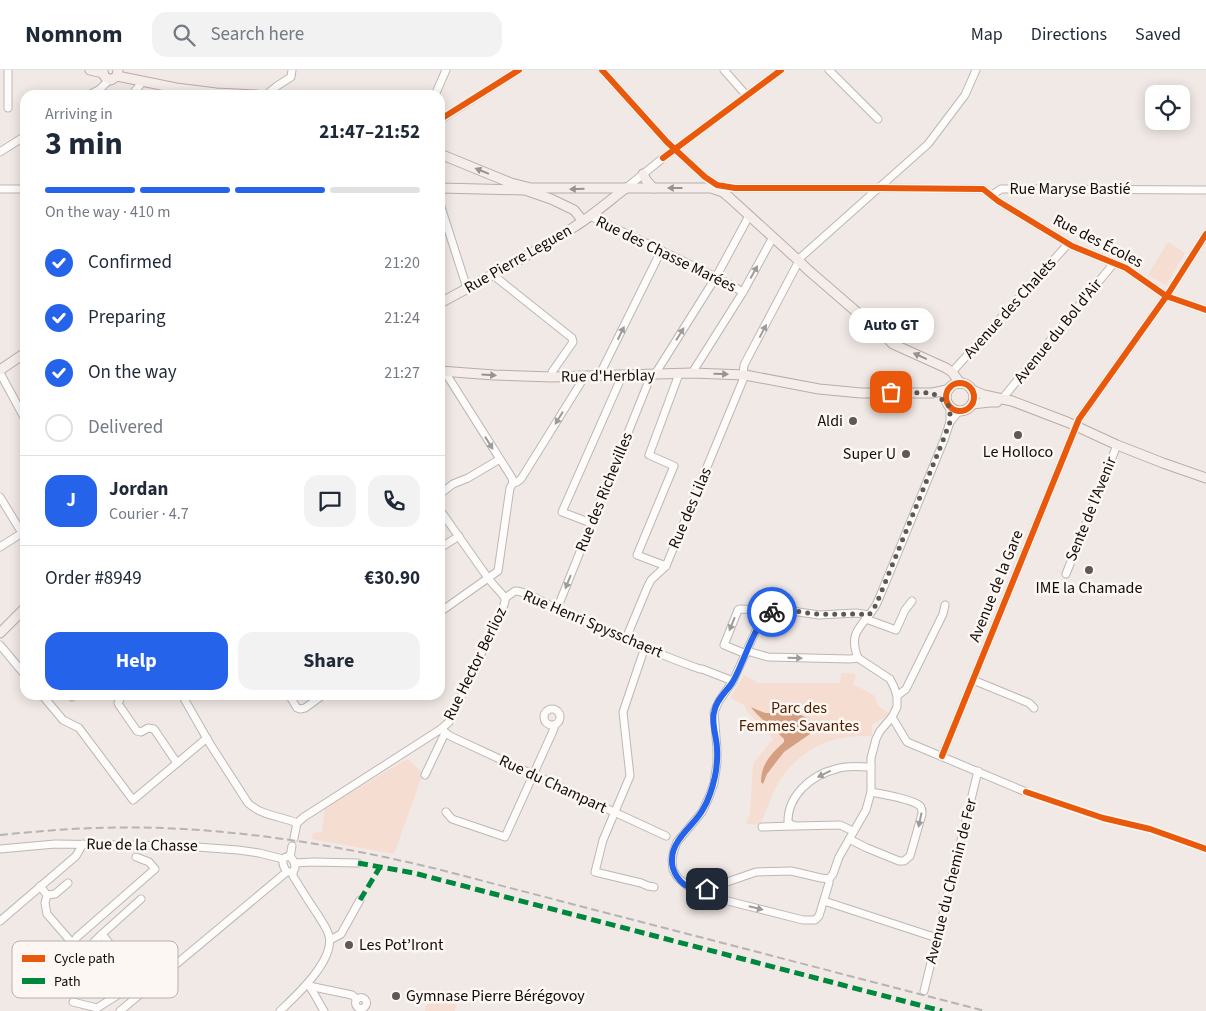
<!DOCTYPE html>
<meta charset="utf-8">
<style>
:root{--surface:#fff;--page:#f2f2f3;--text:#1f2937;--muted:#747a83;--line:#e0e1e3;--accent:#2563eb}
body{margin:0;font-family:"Source Sans 3",sans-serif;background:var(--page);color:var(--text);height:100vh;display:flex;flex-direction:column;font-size:19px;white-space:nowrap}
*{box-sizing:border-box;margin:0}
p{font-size:16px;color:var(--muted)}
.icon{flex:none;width:28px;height:28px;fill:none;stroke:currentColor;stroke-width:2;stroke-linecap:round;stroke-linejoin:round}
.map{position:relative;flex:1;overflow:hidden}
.drawer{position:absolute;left:20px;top:20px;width:425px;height:610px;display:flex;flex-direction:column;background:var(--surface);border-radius:15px;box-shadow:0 2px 12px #0003}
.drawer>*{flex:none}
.fabs{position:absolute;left:1145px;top:15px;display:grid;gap:10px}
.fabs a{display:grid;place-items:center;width:45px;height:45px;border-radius:10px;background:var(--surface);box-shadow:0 2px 12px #0003;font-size:25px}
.pin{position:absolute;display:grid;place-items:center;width:42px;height:42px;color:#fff;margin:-21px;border-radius:10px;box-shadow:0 2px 8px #0006}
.courier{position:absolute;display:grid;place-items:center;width:50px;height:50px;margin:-25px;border:4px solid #2563eb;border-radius:50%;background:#fff;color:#222;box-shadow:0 1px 6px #0007}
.bubble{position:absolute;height:35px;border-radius:15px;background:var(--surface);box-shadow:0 2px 12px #0003;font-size:16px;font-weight:700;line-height:35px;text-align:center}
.headline em{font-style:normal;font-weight:700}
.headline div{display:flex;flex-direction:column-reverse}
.headline{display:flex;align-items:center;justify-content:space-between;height:85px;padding:0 25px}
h1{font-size:32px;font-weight:700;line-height:38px}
.bar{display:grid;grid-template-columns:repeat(4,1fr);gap:8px 5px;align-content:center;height:60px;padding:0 25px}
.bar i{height:6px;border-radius:4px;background:var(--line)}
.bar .selected{background:var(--accent)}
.bar p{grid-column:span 4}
.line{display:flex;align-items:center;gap:12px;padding:0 25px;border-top:1px solid var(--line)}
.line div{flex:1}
.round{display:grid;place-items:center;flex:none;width:52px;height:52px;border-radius:15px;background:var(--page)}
ol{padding:0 25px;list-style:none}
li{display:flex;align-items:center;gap:15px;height:55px}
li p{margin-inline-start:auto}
li .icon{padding:5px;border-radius:50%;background:var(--accent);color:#fff;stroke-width:4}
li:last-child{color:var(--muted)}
li i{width:28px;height:28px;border:2px solid var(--line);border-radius:50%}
.cta{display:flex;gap:10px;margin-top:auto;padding:10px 25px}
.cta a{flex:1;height:58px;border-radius:15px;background:var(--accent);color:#fff;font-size:20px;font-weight:700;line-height:58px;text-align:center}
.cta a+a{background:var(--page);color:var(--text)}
header{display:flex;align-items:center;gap:30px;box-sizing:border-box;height:70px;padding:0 25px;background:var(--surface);border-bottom:1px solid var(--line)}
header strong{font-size:24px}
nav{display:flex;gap:28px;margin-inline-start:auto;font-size:18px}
.search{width:350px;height:45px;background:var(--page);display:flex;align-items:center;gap:12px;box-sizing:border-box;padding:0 18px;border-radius:15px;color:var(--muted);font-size:19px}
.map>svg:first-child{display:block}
.green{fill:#f5ddd1}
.water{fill:#d5a082}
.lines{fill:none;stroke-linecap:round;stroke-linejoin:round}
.minor-casing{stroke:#bdb7b4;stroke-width:9}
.major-casing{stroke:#baada6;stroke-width:11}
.minor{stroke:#fdfcfb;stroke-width:7}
.major{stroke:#f4edea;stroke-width:9}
.rail{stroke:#b6b4b3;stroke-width:2;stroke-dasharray:8 4;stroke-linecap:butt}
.quiet{stroke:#00873e;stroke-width:5;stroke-dasharray:10 5;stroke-linecap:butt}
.cycleway-casing{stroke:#fdf7f4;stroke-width:9}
.cycleway{stroke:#e8590c;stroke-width:6}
.oneway{fill:#999390}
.oneway2{fill:#9e9c9a}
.done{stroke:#5f5956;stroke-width:5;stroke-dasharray:0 9}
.route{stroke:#2563eb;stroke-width:6}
.poi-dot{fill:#5f5956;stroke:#fdf7f4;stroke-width:2}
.labels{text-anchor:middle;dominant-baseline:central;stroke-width:5;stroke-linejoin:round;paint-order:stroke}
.street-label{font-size:16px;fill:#100c09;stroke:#fdf7f4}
.poi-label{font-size:16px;fill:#100c09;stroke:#fdf7f4;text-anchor:end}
.park-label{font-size:16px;fill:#4f2000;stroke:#fdf7f4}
.key{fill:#fdf7f4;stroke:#b6b0ae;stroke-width:1}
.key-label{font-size:14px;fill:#100c09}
</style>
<header>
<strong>Nomnom</strong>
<div class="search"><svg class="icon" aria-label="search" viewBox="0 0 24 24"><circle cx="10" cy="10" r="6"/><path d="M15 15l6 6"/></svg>Search here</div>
<nav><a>Map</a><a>Directions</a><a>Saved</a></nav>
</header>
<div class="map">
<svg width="1206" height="941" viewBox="0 0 1206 941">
<rect width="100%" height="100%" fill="#f1e9e5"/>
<g class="green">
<polygon points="1168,172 1185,183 1166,215 1148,205"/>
<path d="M841,603H851L856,605L853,614L875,626L878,636L890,644L872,655V666C862,666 851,666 841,668C818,672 794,688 781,709C772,722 767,740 760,755L746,754L750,743L753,694L773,669L747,641L744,635L730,628L744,605L758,613H840Z"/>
<polygon points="407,689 423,703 394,784 312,769 313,763 322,762 325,738"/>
<polygon points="429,927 457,934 455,941 425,941"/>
</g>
<path class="water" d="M751,637C756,639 761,642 766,643C781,644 801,638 811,653L810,664L784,682L767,704L763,714L761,712C761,694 771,684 784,672V669C773,658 760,649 751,637Z"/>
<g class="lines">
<defs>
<g id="minor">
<polyline points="8,0 8,38"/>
<polyline points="602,0 667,72 705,107 717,115 735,118 879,118 983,119 998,131 1072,176 1126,198 1166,226 1206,240"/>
<polyline points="724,0 747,26"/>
<polyline points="829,0 878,49"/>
<polyline points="89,25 100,19 109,10"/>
<polyline points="132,25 143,11"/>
<polyline points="266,25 277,16 291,7 292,0"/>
<polyline points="435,25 446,0"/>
<polyline points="440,50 519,0"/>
<polyline points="0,82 25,66"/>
<polyline points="626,118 663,88 781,0"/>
<polyline points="0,119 25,119"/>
<polyline points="992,125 1001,119 1206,120"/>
<polyline points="440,134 467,218"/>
<polyline points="590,146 716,207 743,222"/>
<polyline points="493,205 572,268 573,272 552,302 552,307"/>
<polyline points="445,302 512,408 513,413"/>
<polyline points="952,302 1068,174"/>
<polyline points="0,303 25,349"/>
<polyline points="692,303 743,222 773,167"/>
<polyline points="743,305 744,295 801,187 928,74 965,25 976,0"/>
<polyline points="599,306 661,181"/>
<polyline points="1002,329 1114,193"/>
<polyline points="950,352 959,341"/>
<polyline points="513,413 517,412 521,409 585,306"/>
<polyline points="440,424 453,414 468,408 500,389"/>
<polyline points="0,427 22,463 0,477"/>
<path d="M440,440L488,508C493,515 500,521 505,528"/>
<polyline points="591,453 562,442 622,306"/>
<polyline points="440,478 459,466"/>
<polyline points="666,496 637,485 674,396 649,385 679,304"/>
<polyline points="1066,504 1117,375"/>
<path d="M505,528L515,521C527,521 552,537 564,543C609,563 654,583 700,599"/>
<polyline points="557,539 650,308 657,301 716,207 749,146"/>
<polyline points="440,542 498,501 510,418 513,413"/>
<polyline points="767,543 759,554 733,611 719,631 714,642 717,679 717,693 714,713 709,727 702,742 677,772 674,780 672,789 673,800 678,808 690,818 707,819 756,802 791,801 821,808 829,809"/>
<polyline points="767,543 778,540 792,541 819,545 856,543 869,545"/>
<polyline points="866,549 896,560 905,540 912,531"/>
<polyline points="627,566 647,518 651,510 666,496 745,305"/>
<polyline points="0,575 25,605"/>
<polyline points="645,577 623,642 630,706 603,770 595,802 641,813 648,816 654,817"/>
<polyline points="747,581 768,587 850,589 858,588"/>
<polyline points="746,584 724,575 738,540 740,539 760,540 767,543"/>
<path d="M858,588C847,560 864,556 876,535C879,529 882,521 885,514L944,370L950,352V337"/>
<polyline points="702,599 733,611"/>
<polyline points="973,610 1029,633 1034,638"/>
<polyline points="42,625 63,650 79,658 133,730 207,668"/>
<polyline points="70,625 72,627 75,625"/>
<polyline points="117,625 120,629 118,633 119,635 137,661 141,662 148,658 154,659 177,693"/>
<path d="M182,625L210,674L248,733C262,746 280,746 297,753"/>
<polyline points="289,625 297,638 300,639 305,638 323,625"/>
<polyline points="897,626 906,619 943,544 945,535"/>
<circle cx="552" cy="647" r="8"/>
<polyline points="892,647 907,672 1026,722"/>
<polyline points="441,659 450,666 666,766"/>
<polyline points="942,686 1079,349 1168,224 1206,164"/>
<polyline points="425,705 445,663"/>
<polyline points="446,742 452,749 505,767 553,661 555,655"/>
<polyline points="762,757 794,756"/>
<path d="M853,761L840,755L795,756L788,753C787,726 811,705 836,699C848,695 859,697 871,697"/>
<polyline points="294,768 297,753 304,747 441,659 449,652 504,535 505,531 505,528"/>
<path d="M849,769L867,778L899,791H904L910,786L922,744C922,740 922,738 920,736C913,729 881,724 871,722"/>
<polyline points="0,779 55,774 183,776 238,780 259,783 283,789"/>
<polyline points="290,787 292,776"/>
<polyline points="295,793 313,792 358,793"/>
<polyline points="829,809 833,804 839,787 866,740 871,722 871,688 876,669 880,661 892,647 897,637 897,626 894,617 890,609 858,588"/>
<polyline points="40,816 47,825 45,833 47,844 73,874"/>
<polyline points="717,816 724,830 803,850 815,850 819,846 829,813 829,809"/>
<polyline points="47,825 55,824 68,813"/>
<polyline points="824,831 937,868"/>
<polyline points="0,851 76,786 83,774"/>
<polyline points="102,864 141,829"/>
<polyline points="330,870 341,864 360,830"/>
<polyline points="309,916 352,925 357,929"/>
<path d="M309,916C315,924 319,933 324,941"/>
<polyline points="20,920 64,886 77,867 155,799 149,792 136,787"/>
<polyline points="924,921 978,701"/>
<circle cx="361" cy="933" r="5.5"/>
<polyline points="73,932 97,938 121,923 128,898 102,864 94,872 111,876"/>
<path d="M120,941L283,805L287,802H293L295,798C295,791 290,782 283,789C282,794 284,798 287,802"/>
<path d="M280,941C296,926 335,890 329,866C327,858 322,852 318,845C309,832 301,819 293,806V802"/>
</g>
<g id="major">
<polyline points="90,0 103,3"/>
<polyline points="103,0 103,3 105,7 111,10 117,6 118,0"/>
<polyline points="117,6 176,18 216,23 257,25"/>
<polyline points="440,84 511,113 531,118 711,118 723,122 730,128 799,191 807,199 889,270 893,274 946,298 952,302 960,313"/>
<polyline points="643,104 646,110 653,118"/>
<polyline points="440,118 525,120 551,129 574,140 583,151"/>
<path d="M440,233C485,209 531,185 574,157C592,146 609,131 626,118"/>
<polyline points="0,300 25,283"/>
<polyline points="440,301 494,305 552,307 692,303 718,304 745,305 819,319 861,323 932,323 947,320"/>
<circle cx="960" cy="327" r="14"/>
<polyline points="972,320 984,325 1012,331 1067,352 1117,375 1163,393 1206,408"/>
<polyline points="972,334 990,332 997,332"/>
<polyline points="0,563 25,538"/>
</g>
</defs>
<use href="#minor" class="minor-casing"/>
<use href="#major" class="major-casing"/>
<use href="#minor" class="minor"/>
<use href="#major" class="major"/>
<path class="rail" d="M0,765C31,762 63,759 95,758C210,754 326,772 437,799L985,941"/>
<g class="quiet">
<polyline points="358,793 414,803 942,941"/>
<polyline points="360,830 380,797"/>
</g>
<defs>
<g id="cycleway">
<polyline points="602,0 667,72 705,107 717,115 735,118 879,118 983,119 998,131 1072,176 1126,198 1166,226 1206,240"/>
<polyline points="444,47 519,0"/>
<polyline points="663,88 781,0"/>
<circle cx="960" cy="327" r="14"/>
<polyline points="942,686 1079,349 1168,224 1206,164"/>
<polyline points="1026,722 1103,748 1150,759 1206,779"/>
</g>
</defs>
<use href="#cycleway" class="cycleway-casing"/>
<use href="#cycleway" class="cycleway"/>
</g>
<defs><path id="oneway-solid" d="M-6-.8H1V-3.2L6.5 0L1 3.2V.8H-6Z" transform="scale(1.25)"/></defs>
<g class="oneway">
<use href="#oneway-solid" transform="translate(482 101) rotate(-158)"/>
<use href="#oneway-solid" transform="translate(675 118) rotate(-180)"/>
<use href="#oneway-solid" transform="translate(577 119) rotate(179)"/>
<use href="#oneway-solid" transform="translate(920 286) rotate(-156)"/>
<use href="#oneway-solid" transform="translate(721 304) rotate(2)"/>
<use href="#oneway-solid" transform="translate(489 305) rotate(4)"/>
</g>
<g class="oneway2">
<use href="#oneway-solid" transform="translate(754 202) rotate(-61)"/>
<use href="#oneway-solid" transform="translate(763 261) rotate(-62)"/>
<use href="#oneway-solid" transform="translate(621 263) rotate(-64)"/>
<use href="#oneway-solid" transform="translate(680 264) rotate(-58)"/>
<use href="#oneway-solid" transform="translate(559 348) rotate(122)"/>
<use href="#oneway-solid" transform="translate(489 373) rotate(58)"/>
<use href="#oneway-solid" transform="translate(568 512) rotate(112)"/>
<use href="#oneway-solid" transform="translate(732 554) rotate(112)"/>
<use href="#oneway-solid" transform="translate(795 588) rotate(1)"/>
<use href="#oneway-solid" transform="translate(824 704) rotate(154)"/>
<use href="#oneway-solid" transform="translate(920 750) rotate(102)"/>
<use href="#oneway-solid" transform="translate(756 838) rotate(14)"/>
</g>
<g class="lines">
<path class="done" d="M772,542C788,537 804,544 820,544C837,545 853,543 869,545L876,535L942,373L950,352V338L946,332L932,323L891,322"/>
<path class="route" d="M707,819C702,819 697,820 692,818C680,815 671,801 672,789C672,770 693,756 702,741C705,736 708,730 710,724C715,710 718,695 717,679C717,668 711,653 714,642C716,630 726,622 732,613C742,598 757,546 772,542"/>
</g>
<g class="poi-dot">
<circle cx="853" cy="351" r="5"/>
<circle cx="1018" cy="365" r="5"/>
<circle cx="906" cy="384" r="5"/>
<circle cx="1089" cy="500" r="5"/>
<circle cx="349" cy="875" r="5"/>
<circle cx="396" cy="926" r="5"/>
</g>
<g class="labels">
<g class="street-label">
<text x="1070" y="119">Rue Maryse Bastié</text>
<text transform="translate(1098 171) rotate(27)">Rue des Écoles</text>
<text transform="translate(666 184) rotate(26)">Rue des Chasse Marées</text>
<text transform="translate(518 189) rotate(-30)">Rue Pierre Leguen</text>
<text transform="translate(1010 238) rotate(-48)">Avenue des Chalets</text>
<text transform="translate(1058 261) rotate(-51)">Avenue du Bol d'Air</text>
<text transform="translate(608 306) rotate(-1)">Rue d'Herblay</text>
<text transform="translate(604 422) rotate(-68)">Rue des Richevilles</text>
<text transform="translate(690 438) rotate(-67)">Rue des Lilas</text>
<text transform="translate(1091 439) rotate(-68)">Sente de l'Avenir</text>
<text transform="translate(996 516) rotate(-68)">Avenue de la Gare</text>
<text transform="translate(593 554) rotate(23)">Rue Henri Spysschaert</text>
<text transform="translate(475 594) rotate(-64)">Rue Hector Berlioz</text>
<text transform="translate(553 714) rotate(25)">Rue du Champart</text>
<text transform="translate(142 775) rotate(1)">Rue de la Chasse</text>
<text transform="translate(951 811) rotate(-76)">Avenue du Chemin de Fer</text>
</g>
<g class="poi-label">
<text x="843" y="351">Aldi</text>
<text x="1018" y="382" text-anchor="middle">Le Holloco</text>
<text x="896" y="384">Super U</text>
<text x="1089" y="518" text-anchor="middle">IME la Chamade</text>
<text x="359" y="875" text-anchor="start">Les Pot’Iront</text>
<text x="406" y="926" text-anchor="start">Gymnase Pierre Bérégovoy</text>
</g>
<g class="park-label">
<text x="799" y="638">Parc des<tspan x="799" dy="18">Femmes Savantes</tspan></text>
</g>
</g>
<rect x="12" y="871" width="166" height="57" rx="8" class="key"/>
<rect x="22" y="885" width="23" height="7" fill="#e8590c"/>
<rect x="22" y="908" width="23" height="6" fill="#00873e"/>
<g class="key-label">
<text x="54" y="893">Cycle path</text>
<text x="54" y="916">Path</text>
</g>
</svg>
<div class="fabs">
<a><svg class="icon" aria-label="locate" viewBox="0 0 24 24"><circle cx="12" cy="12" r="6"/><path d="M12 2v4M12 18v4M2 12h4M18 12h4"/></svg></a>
</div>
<div class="pin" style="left:891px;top:322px;background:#ea580c"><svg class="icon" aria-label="bag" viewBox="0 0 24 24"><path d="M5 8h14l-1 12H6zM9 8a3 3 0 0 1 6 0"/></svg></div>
<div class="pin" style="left:707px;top:819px;background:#1f2937"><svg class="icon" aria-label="home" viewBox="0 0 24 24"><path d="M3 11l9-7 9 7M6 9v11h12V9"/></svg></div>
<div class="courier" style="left:772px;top:542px"><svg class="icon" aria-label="bike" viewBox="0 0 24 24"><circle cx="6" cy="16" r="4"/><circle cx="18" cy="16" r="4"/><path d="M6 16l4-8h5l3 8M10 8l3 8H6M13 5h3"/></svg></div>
<div class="bubble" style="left:849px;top:238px;width:85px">Auto GT</div>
<section class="drawer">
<div class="headline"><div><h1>3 min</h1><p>Arriving in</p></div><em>21:47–21:52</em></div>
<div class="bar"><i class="selected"></i><i class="selected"></i><i class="selected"></i><i></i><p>On the way · 410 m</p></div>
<ol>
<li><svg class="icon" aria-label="check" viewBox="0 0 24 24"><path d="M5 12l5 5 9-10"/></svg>Confirmed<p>21:20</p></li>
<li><svg class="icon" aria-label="check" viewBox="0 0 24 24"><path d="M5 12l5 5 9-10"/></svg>Preparing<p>21:24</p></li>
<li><svg class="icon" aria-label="check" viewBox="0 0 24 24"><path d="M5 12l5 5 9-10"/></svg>On the way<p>21:27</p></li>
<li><i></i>Delivered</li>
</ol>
<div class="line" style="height:90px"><b class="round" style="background:var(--accent);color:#fff">J</b><div><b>Jordan</b><p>Courier · 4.7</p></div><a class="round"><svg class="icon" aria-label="chat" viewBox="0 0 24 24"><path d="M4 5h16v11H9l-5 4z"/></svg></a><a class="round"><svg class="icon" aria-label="phone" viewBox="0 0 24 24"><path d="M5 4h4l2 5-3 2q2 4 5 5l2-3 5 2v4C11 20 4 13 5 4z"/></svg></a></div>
<div class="line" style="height:65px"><div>Order #8949</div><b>€30.90</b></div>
<div class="cta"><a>Help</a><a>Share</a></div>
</section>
</div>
